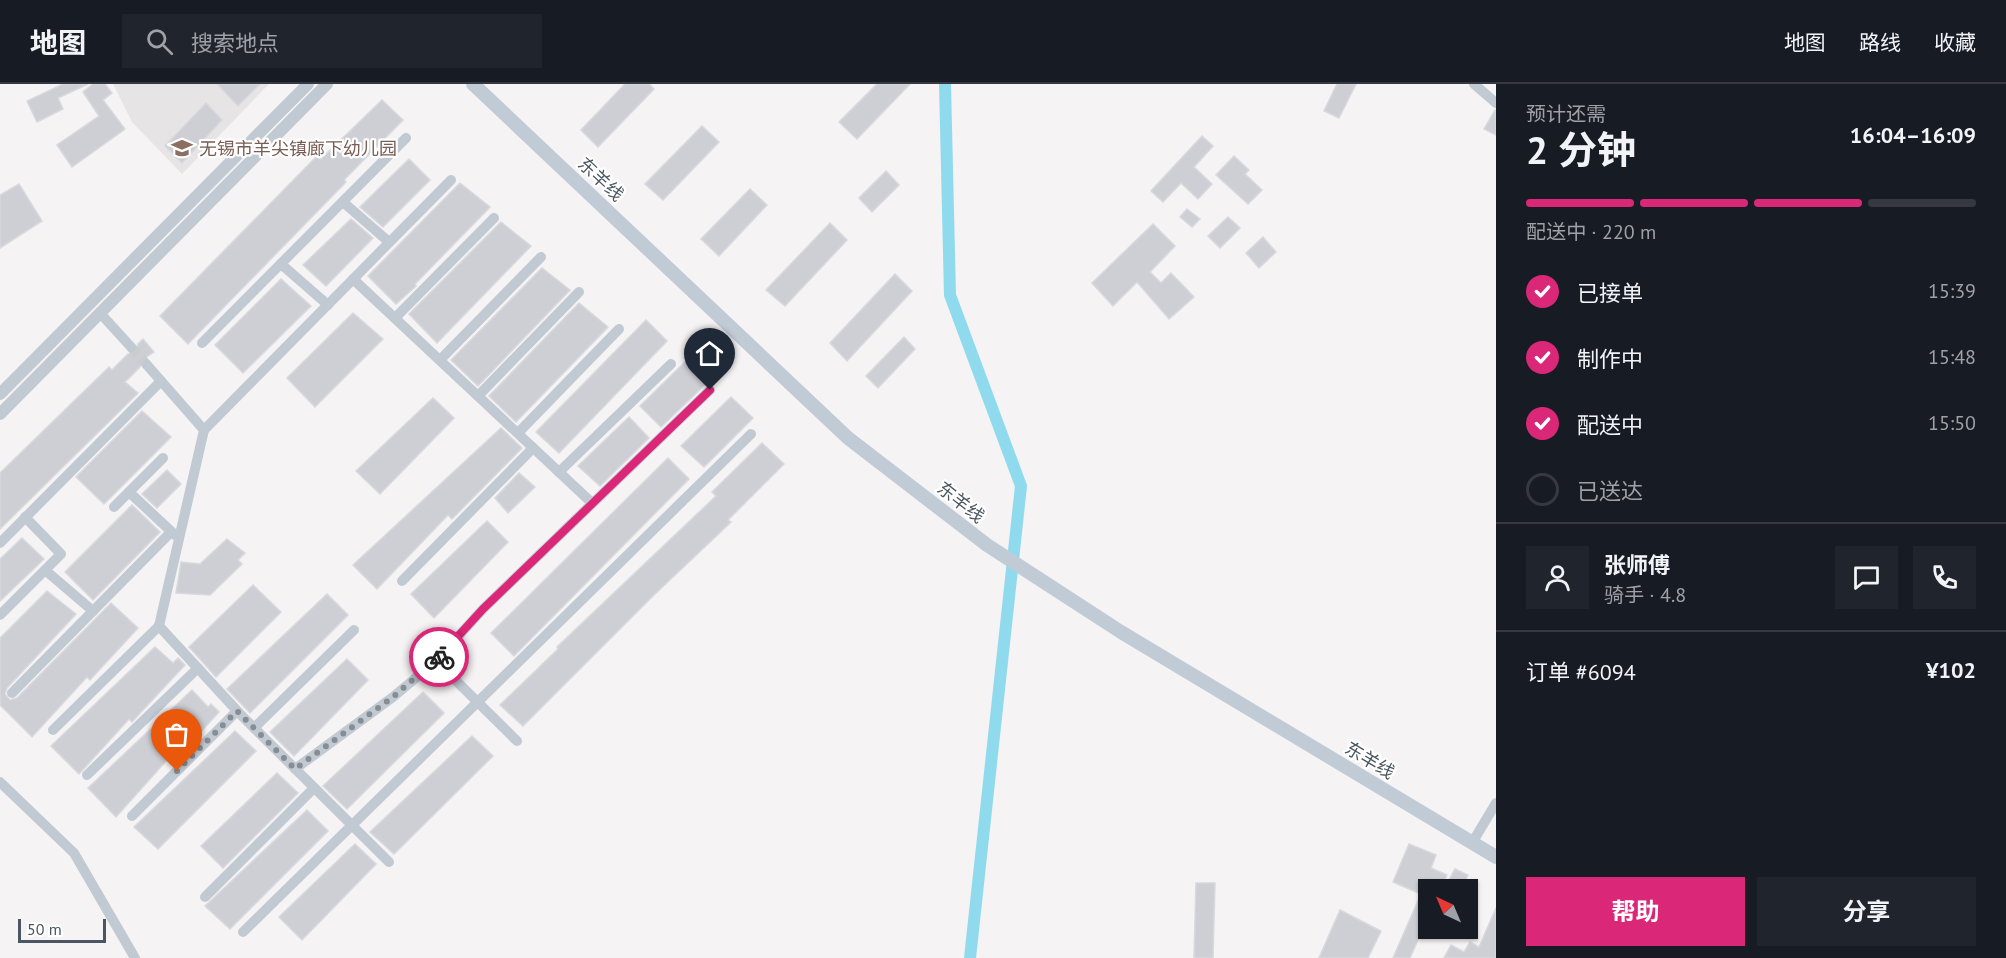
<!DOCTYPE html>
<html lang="zh">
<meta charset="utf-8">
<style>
:root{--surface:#171b24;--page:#20242c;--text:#f1f3f6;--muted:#9ea1a6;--line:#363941;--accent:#db2777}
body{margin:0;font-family:"PT Sans","Noto Sans SC",sans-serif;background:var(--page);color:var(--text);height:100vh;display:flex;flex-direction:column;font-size:22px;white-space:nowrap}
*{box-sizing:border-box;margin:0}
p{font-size:20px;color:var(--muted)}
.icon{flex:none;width:33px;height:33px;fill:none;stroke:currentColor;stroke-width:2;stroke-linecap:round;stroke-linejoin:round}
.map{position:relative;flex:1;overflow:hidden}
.panel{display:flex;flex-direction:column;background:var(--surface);width:510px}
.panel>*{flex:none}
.needle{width:39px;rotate:316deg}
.controls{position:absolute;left:1418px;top:795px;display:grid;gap:12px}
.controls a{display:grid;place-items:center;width:60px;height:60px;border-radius:0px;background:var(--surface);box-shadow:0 2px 4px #0004;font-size:30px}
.scale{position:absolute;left:18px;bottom:15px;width:88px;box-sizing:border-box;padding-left:6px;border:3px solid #4a5661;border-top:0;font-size:16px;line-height:21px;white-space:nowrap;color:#4a5661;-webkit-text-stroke:4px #fff;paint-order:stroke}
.pin{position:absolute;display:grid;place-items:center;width:51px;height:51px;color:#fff;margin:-62px -26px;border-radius:50% 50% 50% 0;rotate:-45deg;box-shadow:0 0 6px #0007}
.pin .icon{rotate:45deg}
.courier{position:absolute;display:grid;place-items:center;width:60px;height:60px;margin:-30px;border:4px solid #db2777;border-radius:50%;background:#fff;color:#222;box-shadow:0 2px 8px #0007}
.overview em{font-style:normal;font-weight:700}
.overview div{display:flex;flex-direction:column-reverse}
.overview{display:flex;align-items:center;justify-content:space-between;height:102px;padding:0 30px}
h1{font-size:39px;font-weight:700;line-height:45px}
.bar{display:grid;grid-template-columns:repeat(4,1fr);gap:9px 6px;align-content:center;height:72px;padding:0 30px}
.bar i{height:8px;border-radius:4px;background:var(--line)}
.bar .selected{background:var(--accent)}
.bar p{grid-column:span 4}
.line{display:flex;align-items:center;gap:15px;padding:0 30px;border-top:2px solid var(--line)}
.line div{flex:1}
.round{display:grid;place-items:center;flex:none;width:63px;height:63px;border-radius:0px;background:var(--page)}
ol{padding:0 30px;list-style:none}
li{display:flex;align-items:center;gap:18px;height:66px}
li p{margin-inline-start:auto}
li .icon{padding:6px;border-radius:50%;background:var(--accent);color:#fff;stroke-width:4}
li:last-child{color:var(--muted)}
li i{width:33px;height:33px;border:3px solid var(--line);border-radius:50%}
.cta{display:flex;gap:12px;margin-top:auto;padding:12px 30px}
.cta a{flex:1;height:69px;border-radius:0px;background:var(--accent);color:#fff;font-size:24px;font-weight:700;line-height:69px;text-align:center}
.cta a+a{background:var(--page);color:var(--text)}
header{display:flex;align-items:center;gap:36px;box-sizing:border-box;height:84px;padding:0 30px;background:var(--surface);border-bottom:2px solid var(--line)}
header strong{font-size:28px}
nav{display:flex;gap:33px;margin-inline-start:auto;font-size:21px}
.search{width:420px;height:54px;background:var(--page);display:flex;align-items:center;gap:15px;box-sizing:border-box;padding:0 21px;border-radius:0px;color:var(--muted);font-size:22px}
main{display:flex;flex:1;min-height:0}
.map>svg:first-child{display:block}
.education{fill:#e6e4e5}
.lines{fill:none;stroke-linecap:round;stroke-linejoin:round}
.canal{stroke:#90daee;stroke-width:12}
.building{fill:#cdcfd5;stroke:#d7d9de;stroke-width:1.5}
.minor-tunnel{stroke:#caccce;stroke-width:10;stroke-dasharray:10 5;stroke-linecap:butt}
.minor{stroke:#c1cad2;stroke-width:10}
.tertiary{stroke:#c1cad2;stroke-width:12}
.secondary{stroke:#c1cbd6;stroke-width:14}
.done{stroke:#868d94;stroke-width:6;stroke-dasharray:0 10.8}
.route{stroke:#db2777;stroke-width:8}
.labels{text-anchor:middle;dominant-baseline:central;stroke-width:4.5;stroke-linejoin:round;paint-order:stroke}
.education-label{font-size:18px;fill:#785e54;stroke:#fff;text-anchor:start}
.street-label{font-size:18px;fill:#4a5661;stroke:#fff}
</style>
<header>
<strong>地图</strong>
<div class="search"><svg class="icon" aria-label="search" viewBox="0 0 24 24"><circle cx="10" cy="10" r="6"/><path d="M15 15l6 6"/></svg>搜索地点</div>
<nav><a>地图</a><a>路线</a><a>收藏</a></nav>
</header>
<main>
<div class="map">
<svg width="1496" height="874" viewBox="0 0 1496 874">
<rect width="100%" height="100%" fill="#f5f3f3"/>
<polygon class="education" points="113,0 269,0 182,90 132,38"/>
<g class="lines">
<polyline class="canal" points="945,0 950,211 1021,402 970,874"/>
</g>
<g class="building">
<polygon points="63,0 88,0 58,14 63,25 37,38 27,17"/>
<polygon points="93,0 105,0 112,9 103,16 125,45 72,83 57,61 99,32 83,8"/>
<polygon points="217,0 260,0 238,22"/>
<polygon points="625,0 649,0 654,5 598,63 581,46"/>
<polygon points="877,0 910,0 857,55 839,38"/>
<polygon points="1337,0 1356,0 1339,34 1324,27"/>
<polygon points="382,16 403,36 344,96 346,98 188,260 160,232 317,72 321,75"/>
<polygon points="206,19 222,36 182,79 165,62"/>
<polygon points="1495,26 1496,26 1496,51 1484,45"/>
<polygon points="702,42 719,58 663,116 645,100"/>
<polygon points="1202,52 1213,62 1194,83 1212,100 1198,115 1181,99 1163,118 1151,107"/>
<polygon points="1234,72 1249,86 1245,90 1262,106 1248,120 1216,91"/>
<polygon points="409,75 430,96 383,143 360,123"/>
<polygon points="886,87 899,101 872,128 859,114"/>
<polygon points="460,99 490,123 415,200 416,202 396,220 368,192"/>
<polygon points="19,100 42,137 0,164 0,111"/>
<polygon points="750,105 767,121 719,172 701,155"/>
<polygon points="1187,125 1200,135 1192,143 1180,133"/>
<polygon points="1228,133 1240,144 1220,164 1208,152"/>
<polygon points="351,135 373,154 326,202 303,181"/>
<polygon points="501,138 531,162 437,259 409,230"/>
<polygon points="830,139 847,156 785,222 766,206"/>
<polygon points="1153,140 1175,162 1150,188 1161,199 1171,189 1194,213 1169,235 1137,198 1113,222 1092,199"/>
<polygon points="1263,153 1276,168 1259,184 1246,169"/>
<polygon points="542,184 570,206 478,302 451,276"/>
<polygon points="895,190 912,207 847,277 830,259"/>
<polygon points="281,195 311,222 243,289 215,261"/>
<polygon points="579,219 608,243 516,338 489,312"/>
<polygon points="353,229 383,255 315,323 287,294"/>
<polygon points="646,236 667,257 559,369 536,348"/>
<polygon points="904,253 915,265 878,304 866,292"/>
<polygon points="143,255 154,268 142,276 140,283 125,298 138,309 0,445 0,389 109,283 112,286 128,270 136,268 138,260"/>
<polygon points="689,274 711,295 661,343 640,322"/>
<polygon points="731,313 753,334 704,383 681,362"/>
<polygon points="433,314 454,334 380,410 356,387"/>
<polygon points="142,327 171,353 104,420 76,393"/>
<polygon points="629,333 649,354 600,402 578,382"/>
<polygon points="501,344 522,364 452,435 448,431 377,505 353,481"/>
<polygon points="762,359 784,380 728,436 731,438 654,511 523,642 500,621 558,565 557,563 716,412 712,408"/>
<polygon points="668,374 689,395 514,572 491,549"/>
<polygon points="167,386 181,400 157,424 142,410"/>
<polygon points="519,389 535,403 508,429 495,414"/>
<polygon points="132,421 160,448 93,516 65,488"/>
<polygon points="487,437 508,458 434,534 411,510"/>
<polygon points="22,454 44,475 0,517 0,475"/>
<polygon points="227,455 245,469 238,476 242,480 210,511 176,509 181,478 200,480"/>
<polygon points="253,501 281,528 216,593 189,563"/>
<polygon points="47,507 76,530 7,604 5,610 10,616 17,614 111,519 138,544 90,596 87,593 32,653 0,621 0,554"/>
<polygon points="327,510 348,531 250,629 227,605"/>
<polygon points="155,563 173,579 178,574 185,581 142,627 132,638 129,635 79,690 51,662"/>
<polygon points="347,575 368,596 294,672 270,648"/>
<polygon points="192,606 208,623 211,620 219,628 171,680 167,676 116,733 88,704"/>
<polygon points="423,608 444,629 347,725 323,702"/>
<polygon points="235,647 256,667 158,765 134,743"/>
<polygon points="472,652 493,672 394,770 370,748"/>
<polygon points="277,689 298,709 223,784 201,762"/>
<polygon points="307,726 328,747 230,845 205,822"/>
<polygon points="355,760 376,780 302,856 279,833"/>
<polygon points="1409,760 1436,771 1431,784 1447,791 1440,806 1428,806 1428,833 1410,874 1393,874 1421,810 1393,798"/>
<polygon points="1455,785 1468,791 1461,804 1448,798"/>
<polygon points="1196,799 1215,799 1213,874 1194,874"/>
<polygon points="1496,824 1496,874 1444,874 1451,861 1464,868 1470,858 1479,863"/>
<polygon points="1340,826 1381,847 1368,874 1319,874"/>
</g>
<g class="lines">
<polyline class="minor-tunnel" points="131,263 147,281"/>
<g class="minor">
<polyline points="1474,0 1496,19"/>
<polyline points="343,118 389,158"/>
<polyline points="281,180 328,221"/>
<polyline points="353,195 592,419"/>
<polyline points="100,229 131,263"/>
<polyline points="395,234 494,134"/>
<polyline points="202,259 406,54"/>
<polyline points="440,276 541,173"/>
<polyline points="147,281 204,346 159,542 240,630 389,778"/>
<polyline points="478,312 579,208"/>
<polyline points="204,346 451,96"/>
<polyline points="518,349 619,245"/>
<polyline points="559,388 671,280"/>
<polyline points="129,408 175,451"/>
<polyline points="114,423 163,374"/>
<polyline points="0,459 161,297"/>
<polyline points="45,486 93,527"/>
<polyline points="402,497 533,364"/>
<polyline points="0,531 61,470 25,433"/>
<polyline points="436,577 517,657"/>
<polyline points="12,609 171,448"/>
<polyline points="254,644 354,546"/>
<polyline points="53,646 159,542"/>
<polyline points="295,685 393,613 436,577 483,525 710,306"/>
<polyline points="87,691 198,584"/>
<polyline points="0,698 74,769 135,874"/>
<polyline points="132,732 237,627"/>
<polyline points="1472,759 1496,719"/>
<polyline points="205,813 314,704"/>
<polyline points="243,848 751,350"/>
</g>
<g class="tertiary">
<polyline points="0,310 308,0"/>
<polyline points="0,330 327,0"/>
</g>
<polyline class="secondary" points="473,0 848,354 987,461 1121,548 1496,773"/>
</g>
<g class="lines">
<polyline class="done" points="177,687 237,627 295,685 393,613 439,573"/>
<polyline class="route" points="439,573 483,525 710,306"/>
</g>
<defs>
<symbol id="school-bare" viewBox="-9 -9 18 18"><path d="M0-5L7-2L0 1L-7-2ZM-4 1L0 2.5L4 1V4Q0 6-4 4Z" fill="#8d6e63" stroke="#fff" stroke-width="2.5" paint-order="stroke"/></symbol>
</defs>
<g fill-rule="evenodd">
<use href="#school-bare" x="167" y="49" width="30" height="30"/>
</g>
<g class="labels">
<g class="education-label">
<text x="199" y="64">无锡市羊尖镇廊下幼儿园</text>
</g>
<g class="street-label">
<text transform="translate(601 95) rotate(43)">东羊线</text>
<text transform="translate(961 418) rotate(38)">东羊线</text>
<text transform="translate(1370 676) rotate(31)">东羊线</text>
</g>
</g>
</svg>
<div class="controls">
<a><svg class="needle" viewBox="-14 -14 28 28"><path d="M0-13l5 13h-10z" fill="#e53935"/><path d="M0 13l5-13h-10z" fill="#9ea1a6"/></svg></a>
</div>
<div class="scale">50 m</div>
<div class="pin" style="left:177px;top:687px;background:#ea580c"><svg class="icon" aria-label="bag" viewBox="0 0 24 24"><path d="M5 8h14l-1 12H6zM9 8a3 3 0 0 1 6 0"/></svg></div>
<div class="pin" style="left:710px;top:306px;background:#1f2937"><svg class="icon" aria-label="home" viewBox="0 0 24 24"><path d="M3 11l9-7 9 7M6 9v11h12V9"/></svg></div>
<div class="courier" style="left:439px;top:573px"><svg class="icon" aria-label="bike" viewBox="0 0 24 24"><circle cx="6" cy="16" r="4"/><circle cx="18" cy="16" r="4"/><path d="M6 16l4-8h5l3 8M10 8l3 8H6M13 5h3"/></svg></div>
</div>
<section class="panel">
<div class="overview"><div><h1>2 分钟</h1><p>预计还需</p></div><em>16:04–16:09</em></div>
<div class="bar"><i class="selected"></i><i class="selected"></i><i class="selected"></i><i></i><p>配送中 · 220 m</p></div>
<ol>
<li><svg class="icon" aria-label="check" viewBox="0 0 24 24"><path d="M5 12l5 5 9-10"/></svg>已接单<p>15:39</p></li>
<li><svg class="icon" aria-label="check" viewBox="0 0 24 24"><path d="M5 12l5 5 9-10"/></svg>制作中<p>15:48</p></li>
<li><svg class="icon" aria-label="check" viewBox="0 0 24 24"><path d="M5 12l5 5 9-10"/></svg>配送中<p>15:50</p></li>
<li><i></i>已送达</li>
</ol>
<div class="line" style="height:108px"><a class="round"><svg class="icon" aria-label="person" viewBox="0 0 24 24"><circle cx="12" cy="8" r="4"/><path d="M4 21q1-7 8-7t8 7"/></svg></a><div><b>张师傅</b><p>骑手 · 4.8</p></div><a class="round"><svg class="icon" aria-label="chat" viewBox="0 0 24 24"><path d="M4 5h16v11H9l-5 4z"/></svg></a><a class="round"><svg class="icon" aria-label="phone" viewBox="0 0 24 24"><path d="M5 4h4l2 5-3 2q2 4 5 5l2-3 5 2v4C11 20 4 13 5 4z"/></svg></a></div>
<div class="line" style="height:78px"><div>订单 #6094</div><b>¥102</b></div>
<div class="cta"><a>帮助</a><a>分享</a></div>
</section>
</main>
